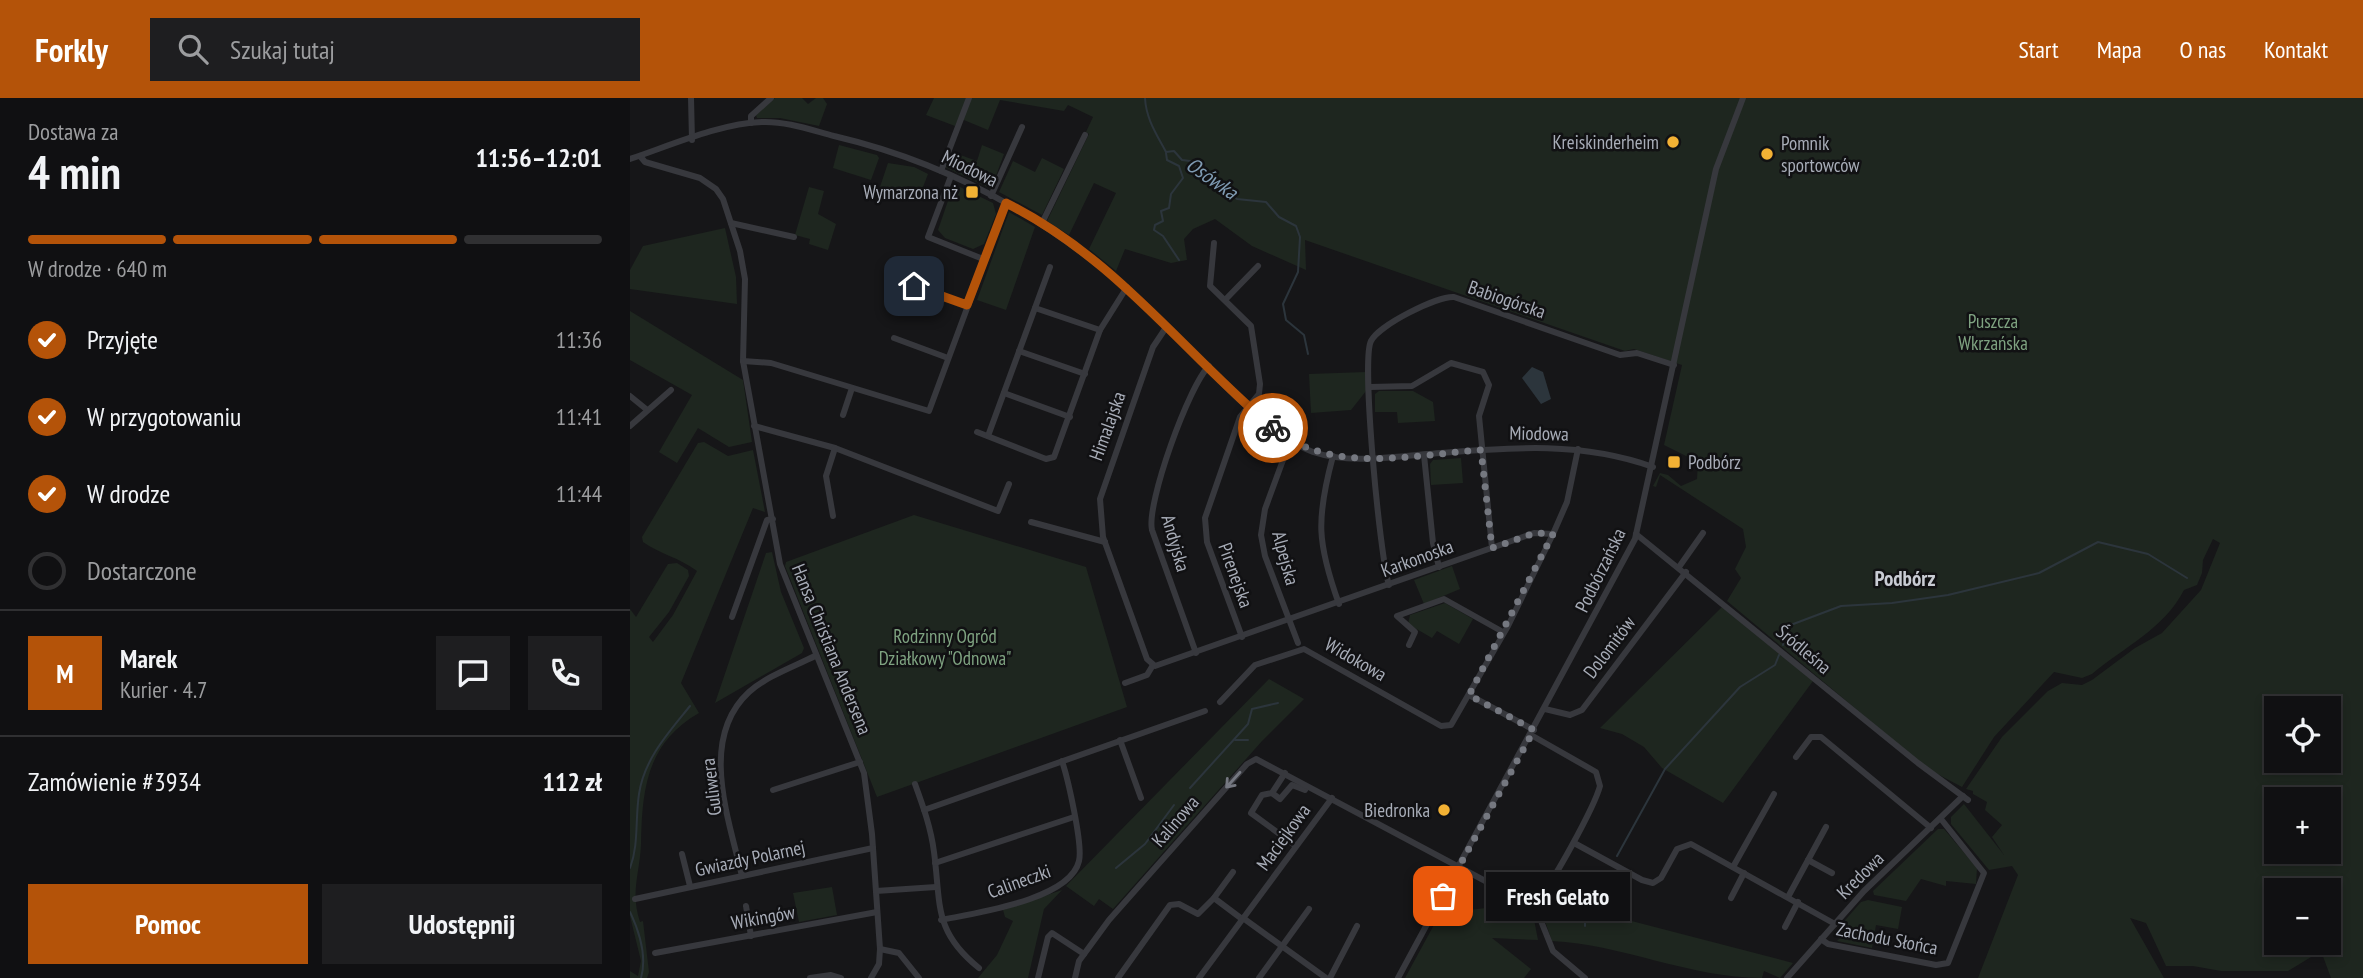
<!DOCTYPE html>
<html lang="pl">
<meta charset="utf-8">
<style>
:root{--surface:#101012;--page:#1e1e20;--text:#f1f3f6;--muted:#9c9d9f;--line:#303032;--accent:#b45309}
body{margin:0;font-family:"PT Sans Narrow",sans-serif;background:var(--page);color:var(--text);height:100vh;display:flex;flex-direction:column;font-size:26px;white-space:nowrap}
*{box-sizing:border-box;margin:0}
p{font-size:23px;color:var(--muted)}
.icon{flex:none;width:38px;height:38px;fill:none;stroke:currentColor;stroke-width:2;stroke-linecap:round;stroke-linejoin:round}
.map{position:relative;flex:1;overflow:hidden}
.details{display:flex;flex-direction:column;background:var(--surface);width:630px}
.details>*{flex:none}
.controls{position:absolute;left:1634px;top:598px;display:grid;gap:14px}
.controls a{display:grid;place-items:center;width:77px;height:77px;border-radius:0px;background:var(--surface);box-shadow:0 4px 10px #0003,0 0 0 2px var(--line);font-size:35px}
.pin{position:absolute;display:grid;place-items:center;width:60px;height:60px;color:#fff;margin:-30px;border-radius:14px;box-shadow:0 4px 10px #0006}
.courier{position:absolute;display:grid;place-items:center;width:70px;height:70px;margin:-35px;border:5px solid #b45309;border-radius:50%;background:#fff;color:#222;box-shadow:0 2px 9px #0007}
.bubble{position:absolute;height:49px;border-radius:0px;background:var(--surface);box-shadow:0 4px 10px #0003,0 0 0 2px var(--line);font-size:23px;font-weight:800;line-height:49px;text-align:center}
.headline em{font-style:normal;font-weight:800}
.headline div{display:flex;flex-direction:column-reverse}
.headline{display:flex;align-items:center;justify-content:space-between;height:119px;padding:0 28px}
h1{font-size:46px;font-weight:800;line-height:52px}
.bar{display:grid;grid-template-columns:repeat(4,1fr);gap:10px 7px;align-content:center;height:84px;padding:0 28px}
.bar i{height:9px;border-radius:5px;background:var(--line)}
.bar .selected{background:var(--accent)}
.bar p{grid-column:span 4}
.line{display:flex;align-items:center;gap:18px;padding:0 28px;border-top:2px solid var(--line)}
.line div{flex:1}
.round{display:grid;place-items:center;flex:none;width:74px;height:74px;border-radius:0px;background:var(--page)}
ol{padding:0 28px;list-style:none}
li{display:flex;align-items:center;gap:21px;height:77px}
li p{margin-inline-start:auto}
li .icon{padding:7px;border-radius:50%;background:var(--accent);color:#fff;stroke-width:4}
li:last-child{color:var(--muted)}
li i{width:38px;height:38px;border:4px solid var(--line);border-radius:50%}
.cta{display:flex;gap:14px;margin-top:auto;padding:14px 28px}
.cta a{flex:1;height:80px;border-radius:0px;background:var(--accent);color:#fff;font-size:28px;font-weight:800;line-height:80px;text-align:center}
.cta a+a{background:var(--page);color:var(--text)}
header{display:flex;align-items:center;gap:42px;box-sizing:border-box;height:98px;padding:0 35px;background:var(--accent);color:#fff}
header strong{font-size:33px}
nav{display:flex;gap:38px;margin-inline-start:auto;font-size:24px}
.search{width:490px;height:63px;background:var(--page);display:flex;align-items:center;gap:18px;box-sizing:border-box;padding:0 24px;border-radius:0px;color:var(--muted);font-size:26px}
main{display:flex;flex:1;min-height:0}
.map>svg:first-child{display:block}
.green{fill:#1e261f;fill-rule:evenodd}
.water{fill:#2c353c}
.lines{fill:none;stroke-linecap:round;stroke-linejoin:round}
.stream{stroke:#2c353c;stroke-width:2}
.minor{stroke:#37383d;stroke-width:6}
.oneway{stroke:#757881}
.done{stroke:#757880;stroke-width:7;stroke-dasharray:0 12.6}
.route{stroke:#b45309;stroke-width:9}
.poi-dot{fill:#f2b134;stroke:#111113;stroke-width:2.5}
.labels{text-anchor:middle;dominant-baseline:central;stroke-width:5;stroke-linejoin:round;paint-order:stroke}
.poi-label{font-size:19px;fill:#a8adb8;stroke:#111113;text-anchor:end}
.street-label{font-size:19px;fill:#a8adb8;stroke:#111113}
.park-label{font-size:19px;fill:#7fa381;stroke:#111113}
.water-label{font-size:21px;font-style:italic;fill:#7f9bb3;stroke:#111113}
.neighbourhood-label{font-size:21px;font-weight:bold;fill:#c9ccd4;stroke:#111113}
</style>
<header>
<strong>Forkly</strong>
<div class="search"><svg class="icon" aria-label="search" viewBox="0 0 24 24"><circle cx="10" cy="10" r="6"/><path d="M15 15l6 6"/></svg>Szukaj tutaj</div>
<nav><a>Start</a><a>Mapa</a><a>O nas</a><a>Kontakt</a></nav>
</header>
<main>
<section class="details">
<div class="headline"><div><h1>4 min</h1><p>Dostawa za</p></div><em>11:56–12:01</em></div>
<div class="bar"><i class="selected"></i><i class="selected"></i><i class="selected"></i><i></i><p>W drodze · 640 m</p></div>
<ol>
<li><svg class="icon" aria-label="check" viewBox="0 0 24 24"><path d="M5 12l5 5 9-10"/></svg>Przyjęte<p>11:36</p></li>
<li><svg class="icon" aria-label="check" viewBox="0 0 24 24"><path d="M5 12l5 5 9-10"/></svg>W przygotowaniu<p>11:41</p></li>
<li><svg class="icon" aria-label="check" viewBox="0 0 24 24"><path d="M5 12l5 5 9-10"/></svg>W drodze<p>11:44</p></li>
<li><i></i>Dostarczone</li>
</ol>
<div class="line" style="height:126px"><b class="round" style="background:var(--accent);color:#fff">M</b><div><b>Marek</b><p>Kurier · 4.7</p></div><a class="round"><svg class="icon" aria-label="chat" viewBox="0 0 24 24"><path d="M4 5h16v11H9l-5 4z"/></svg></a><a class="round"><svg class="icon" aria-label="phone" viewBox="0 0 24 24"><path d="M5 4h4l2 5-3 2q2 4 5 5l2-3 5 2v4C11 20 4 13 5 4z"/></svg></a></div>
<div class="line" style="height:91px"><div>Zamówienie #3934</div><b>112 zł</b></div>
<div class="cta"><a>Pomoc</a><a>Udostępnij</a></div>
</section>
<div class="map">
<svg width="1733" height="880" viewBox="0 0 1733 880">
<rect width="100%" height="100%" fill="#161618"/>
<g class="green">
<polygon points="145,0 172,0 178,6 186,0 193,0 197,6 189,28 150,20 127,20 126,17"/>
<path d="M304,0H1733V880H1701L1691,853L1658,873H1591L1563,868H1536L1516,825L1500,820L1534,880H1348L1388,777L1382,768L1359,772L1321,726V719L1334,706L1374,757L1362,739L1372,727L1355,712L1357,704L1343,696V693L1336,691L1372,639L1418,593L1432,585L1452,587L1462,582L1505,550L1532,535L1571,492L1590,445L1583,441L1573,462L1572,475L1567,487L1554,492C1534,531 1494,549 1462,576L1452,580L1424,574L1364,639L1332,689L1298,671L1269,647L1097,503L1111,480L1105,471L1116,449L1113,431L1030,377L1026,389L1023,388L1030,375L1038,377L1051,388L1067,381L1068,364L1034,347L1052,267L1004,251L995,253L675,142L676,172L622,148L585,121L563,131L554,141L557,162L541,165L495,151L486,173L459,151L486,95L464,85L439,137L417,123L459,36L456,34L463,19L438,7L434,13L370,2L358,32L329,20L325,28L296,17ZM1647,611H1699V663H1647ZM1647,702H1699V754H1647ZM1647,793H1699V845H1647Z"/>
<polygon points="209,47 247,57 249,60 241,82 203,70"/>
<polygon points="352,47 374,56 361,91 315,69 322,54 347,63"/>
<polygon points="412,60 434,71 412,117 369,94 383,63 405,74"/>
<polygon points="258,65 284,69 298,76 288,102 250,89"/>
<polygon points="179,89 194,93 188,116 206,126 198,152 179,146 180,141 165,137"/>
<polygon points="330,89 363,105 366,116 354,146 343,151 315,140 308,132 321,94"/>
<polygon points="379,114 405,129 376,212 347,202"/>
<polygon points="95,130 106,179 107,206 0,191 0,172 13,148"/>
<polygon points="0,213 113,282 122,344 99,349 68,330 47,365 29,354 62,297 0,262"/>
<polygon points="736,274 736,293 721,312 681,315 679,276"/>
<polygon points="749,293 783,293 803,304 805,323 768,325 767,314 745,314 745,296"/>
<path d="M74,344L98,358L123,352L135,414L123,410L51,585L69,615C17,645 12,690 11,746C10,775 0,794 10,824L13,823L19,874L17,880H0V873L8,878L11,863L0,818V511L6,519L38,466L47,465L58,472L59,478L39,514L19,539L23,544L43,517L67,473C48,459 32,457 13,444L12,439L68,345Z"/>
<polygon points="831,360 833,385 801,387 800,366 803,362"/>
<polygon points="284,417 456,469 497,609 247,699 155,468 156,464"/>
<polygon points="142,454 151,494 174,550 172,555 85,605 136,455"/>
<polygon points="822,468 830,491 794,506 784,482"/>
<polygon points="815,505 843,521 829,546 807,533 802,540 778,526 780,517"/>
<polygon points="1092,509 1183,583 1093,705 1032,670 1014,649 992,636 970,630"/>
<polygon points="639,581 674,601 632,643 483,811 469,801 464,808 436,788"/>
<polygon points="1308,731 1314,731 1347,770 1346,786 1316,783 1316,788 1291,781 1276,803 1244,797 1243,793"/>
<polygon points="202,789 207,817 169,824 163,795"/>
<polygon points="432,792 414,811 398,880 348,880 367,857 383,823 375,819 373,812"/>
<path d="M914,801L933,811L963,813L1163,865L1150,880L1134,873L1132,880C1060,880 991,846 922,843L910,809Z"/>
<polygon points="1238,802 1272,809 1268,831 1246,827 1242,850 1207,843 1210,840 1203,836 1231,804"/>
<polygon points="817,803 830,813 874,808 902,811 908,842 862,840 901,871 894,880 775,880"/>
</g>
<polygon class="water" points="902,269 913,274 921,301 911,306 892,280"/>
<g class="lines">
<g class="stream">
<path d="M515,0C516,21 527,37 536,54L544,53L552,62L560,63L607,101L636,104L649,119L666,128L670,139L668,174L653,206L656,222L674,237L678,256"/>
<polyline points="536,55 537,62 549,68 553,80 541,96 539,110 531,113 533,123 525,127 524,132 533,138 549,162"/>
<polyline points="1153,547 1158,528 1211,508 1262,505 1318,497 1409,475 1468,444 1518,456 1557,480"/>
<polyline points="605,642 618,642"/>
<polyline points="560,690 618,626 622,611 648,605"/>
<polyline points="987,758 1035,671 1110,589 1145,567 1149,557"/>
<path d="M0,770C9,746 5,722 9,696C14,661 39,634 60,608"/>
<polyline points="486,770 515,746 544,707"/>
<path d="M0,814C9,833 17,859 11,880"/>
<polyline points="955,828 955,818 978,775"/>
</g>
<g class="minor">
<polyline points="61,0 62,42"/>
<polyline points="121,25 121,18 141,0"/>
<polyline points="10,58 15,64 70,80 86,91 93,101 110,153 115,181 113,263 150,466 234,675 242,736 250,851 249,866 241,880"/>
<path d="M0,61C39,48 91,25 132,24C156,23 181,32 204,38C336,69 442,135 537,228C576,266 633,336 683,354C719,366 760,359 797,356C874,350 948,342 1023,369"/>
<polyline points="311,73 339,0"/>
<polyline points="321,78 298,139 353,161"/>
<polyline points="361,98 392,29"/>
<polyline points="101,125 164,139"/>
<polyline points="412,125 455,37"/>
<polyline points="584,145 580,188 621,228 630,286 629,296 610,319 575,420 577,444 612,539"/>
<polyline points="283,188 337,207"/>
<polyline points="595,202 628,168"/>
<polyline points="405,210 470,232"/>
<polyline points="537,228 523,249 470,401 473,439 517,561 525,568 904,435 923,436 937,404 948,351"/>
<polyline points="264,240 318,260"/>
<polyline points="389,253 455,276"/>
<polyline points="113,263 141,265 299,313 376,105"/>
<polyline points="740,289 782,288 821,265 853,274 859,287 849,318 862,450"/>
<polyline points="374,295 440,319"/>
<polyline points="0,298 16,311"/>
<polyline points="213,317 222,290"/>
<polyline points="0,328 41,292"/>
<polyline points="124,328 205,350 368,413 379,386"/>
<polyline points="347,334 416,361 424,359 470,232 497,189"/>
<polyline points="358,338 420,169"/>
<polyline points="660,343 635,411 631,437 635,458 668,545"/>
<polyline points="794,357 803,445 809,469"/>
<path d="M703,358C686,421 687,445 709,506"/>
<polyline points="203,418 196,378 205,350"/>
<polyline points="401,424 475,444"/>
<polyline points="1006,436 1288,665 1338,702"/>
<polyline points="1049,469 1073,435"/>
<path d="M759,487C750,460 731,262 741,243C749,227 807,198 824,199L990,257L1007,255L1044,267"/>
<polyline points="102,519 137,422 143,421"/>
<polyline points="779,547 785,534 767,518 814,501 873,534"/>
<path d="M566,555L522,432C516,406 559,287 579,268"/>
<polyline points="495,585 517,577 523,567"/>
<polyline points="839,597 904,632"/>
<polyline points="590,604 625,567 674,551 811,628 821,627 878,528 923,436"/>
<polyline points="915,611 940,617 952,612 1056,474"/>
<polyline points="490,642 511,700"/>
<polyline points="1166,659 1181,639 1191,639 1301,730"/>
<polyline points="655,675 642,695 632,697 621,715 666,748"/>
<path d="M285,686C293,708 301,730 304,754C311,806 303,833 349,870"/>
<polyline points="143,692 230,664"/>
<polyline points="642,695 650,701 662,687 675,692"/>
<polyline points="294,712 575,613"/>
<polyline points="946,746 1012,782 1023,785 1031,780 1047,751 1061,746 1205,826"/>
<polyline points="52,756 60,788"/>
<polyline points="1178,762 1202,775"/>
<polyline points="305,765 444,719"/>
<polyline points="1103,769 1144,696"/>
<polyline points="603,774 584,800 612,821"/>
<path d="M112,778C99,721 68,641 119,594C137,578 163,569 185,558"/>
<polyline points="246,793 306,789"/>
<polyline points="1158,799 1196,729"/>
<polyline points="1101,800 1114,775"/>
<polyline points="5,801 243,750"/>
<polyline points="903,803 923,853 955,880"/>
<polyline points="116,808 121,838"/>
<polyline points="613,820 696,880"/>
<path d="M311,822C345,815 440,802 449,763C453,747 438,681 432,663"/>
<polyline points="1155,829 1168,804"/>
<polyline points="1191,841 1198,846 1306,867 1318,865 1354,775 1311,721"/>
<polyline points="250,851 269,855 289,880"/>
<polyline points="25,855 247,814"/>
<polyline points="180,880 201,877 211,880"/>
<polyline points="408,880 418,839 422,835 454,856"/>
<path d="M445,880L449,863L479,822L617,666L626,661L891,802L907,801C921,790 965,707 970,688L966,674L901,637"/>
<polyline points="488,880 540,807 549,806 568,816 584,800"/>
<polyline points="569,880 702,700"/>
<polyline points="629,880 679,811"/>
<polyline points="700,880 727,828"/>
<polyline points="768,880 1005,441 1086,71 1113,0"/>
<polyline points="1157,880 1234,793 1333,698"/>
</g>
</g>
<defs><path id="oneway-shaft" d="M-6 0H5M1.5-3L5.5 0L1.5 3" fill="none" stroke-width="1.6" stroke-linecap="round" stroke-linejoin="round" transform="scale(1.75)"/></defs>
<use class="oneway" href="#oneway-shaft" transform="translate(603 682) rotate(132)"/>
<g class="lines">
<path class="done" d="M643,330C702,377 781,357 851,352L862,450L905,435L923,436L839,597L904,632L813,798"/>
<path class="route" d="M284,188L337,207L376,105C486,160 552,253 643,330"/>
</g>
<g class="poi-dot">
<circle cx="1043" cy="44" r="7"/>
<circle cx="1137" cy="56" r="7"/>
<rect x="335" y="87" width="14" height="14" rx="3.5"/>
<rect x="1037" y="357" width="14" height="14" rx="3.5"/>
<circle cx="814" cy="712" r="7"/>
</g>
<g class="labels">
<g class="poi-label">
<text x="1029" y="44">Kreiskinderheim</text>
<text x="1151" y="45" text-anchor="start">Pomnik<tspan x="1151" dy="22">sportowców</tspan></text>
<text x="328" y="94">Wymarzona nż</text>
<text x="1058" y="364" text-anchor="start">Podbórz</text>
<text x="800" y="712">Biedronka</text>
</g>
<g class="street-label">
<text transform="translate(340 70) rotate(26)">Miodowa</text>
<text transform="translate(877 201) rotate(19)">Babiogórska</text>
<text transform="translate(477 328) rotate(-70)">Himalajska</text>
<text transform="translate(909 335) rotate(1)">Miodowa</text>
<text transform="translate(546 445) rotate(74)">Andyjska</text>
<text transform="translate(656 460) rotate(75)">Alpejska</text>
<text transform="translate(787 460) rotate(-20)">Karkonoska</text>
<text transform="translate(970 472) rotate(-64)">Podbórzańska</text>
<text transform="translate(606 477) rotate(70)">Pirenejska</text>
<text transform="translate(979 549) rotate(-53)">Dolomitów</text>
<text transform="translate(202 551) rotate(68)">Hansa Christiana Andersena</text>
<text transform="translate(1174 551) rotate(40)">Śródleśna</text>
<text transform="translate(726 561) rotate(30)">Widokowa</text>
<text transform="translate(81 689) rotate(-97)">Guliwera</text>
<text transform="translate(545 723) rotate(-49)">Kalinowa</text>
<text transform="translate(653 739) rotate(-54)">Maciejkowa</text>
<text transform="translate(120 760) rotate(-12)">Gwiazdy Polarnej</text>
<text transform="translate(1230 777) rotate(-45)">Kredowa</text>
<text transform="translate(389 783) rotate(-20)">Calineczki</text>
<text transform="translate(133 819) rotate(-10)">Wikingów</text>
<text transform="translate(1257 840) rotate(11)">Zachodu Słońca</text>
</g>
<g class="park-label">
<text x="1363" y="223">Puszcza<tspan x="1363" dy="22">Wkrzańska</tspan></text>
<text x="315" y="538">Rodzinny Ogród<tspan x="315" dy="22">Działkowy "Odnowa"</tspan></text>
</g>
<g class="water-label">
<text transform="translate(582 80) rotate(35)">Osówka</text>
</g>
<g class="neighbourhood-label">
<text x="1275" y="480">Podbórz</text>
</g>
</g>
</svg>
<div class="controls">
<a><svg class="icon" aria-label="locate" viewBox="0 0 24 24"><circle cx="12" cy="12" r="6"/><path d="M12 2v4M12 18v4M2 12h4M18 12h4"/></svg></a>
<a>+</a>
<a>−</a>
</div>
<div class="pin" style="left:813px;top:798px;background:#ea580c"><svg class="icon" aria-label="bag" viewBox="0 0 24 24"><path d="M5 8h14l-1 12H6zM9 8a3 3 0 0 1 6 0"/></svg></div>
<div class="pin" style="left:284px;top:188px;background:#1f2937"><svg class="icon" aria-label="home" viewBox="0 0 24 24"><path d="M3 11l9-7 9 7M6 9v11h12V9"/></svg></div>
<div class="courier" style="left:643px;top:330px"><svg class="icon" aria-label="bike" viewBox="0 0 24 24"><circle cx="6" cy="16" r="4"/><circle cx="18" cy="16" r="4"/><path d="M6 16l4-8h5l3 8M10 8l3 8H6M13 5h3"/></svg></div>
<div class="bubble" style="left:856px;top:774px;width:144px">Fresh Gelato</div>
</div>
</main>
